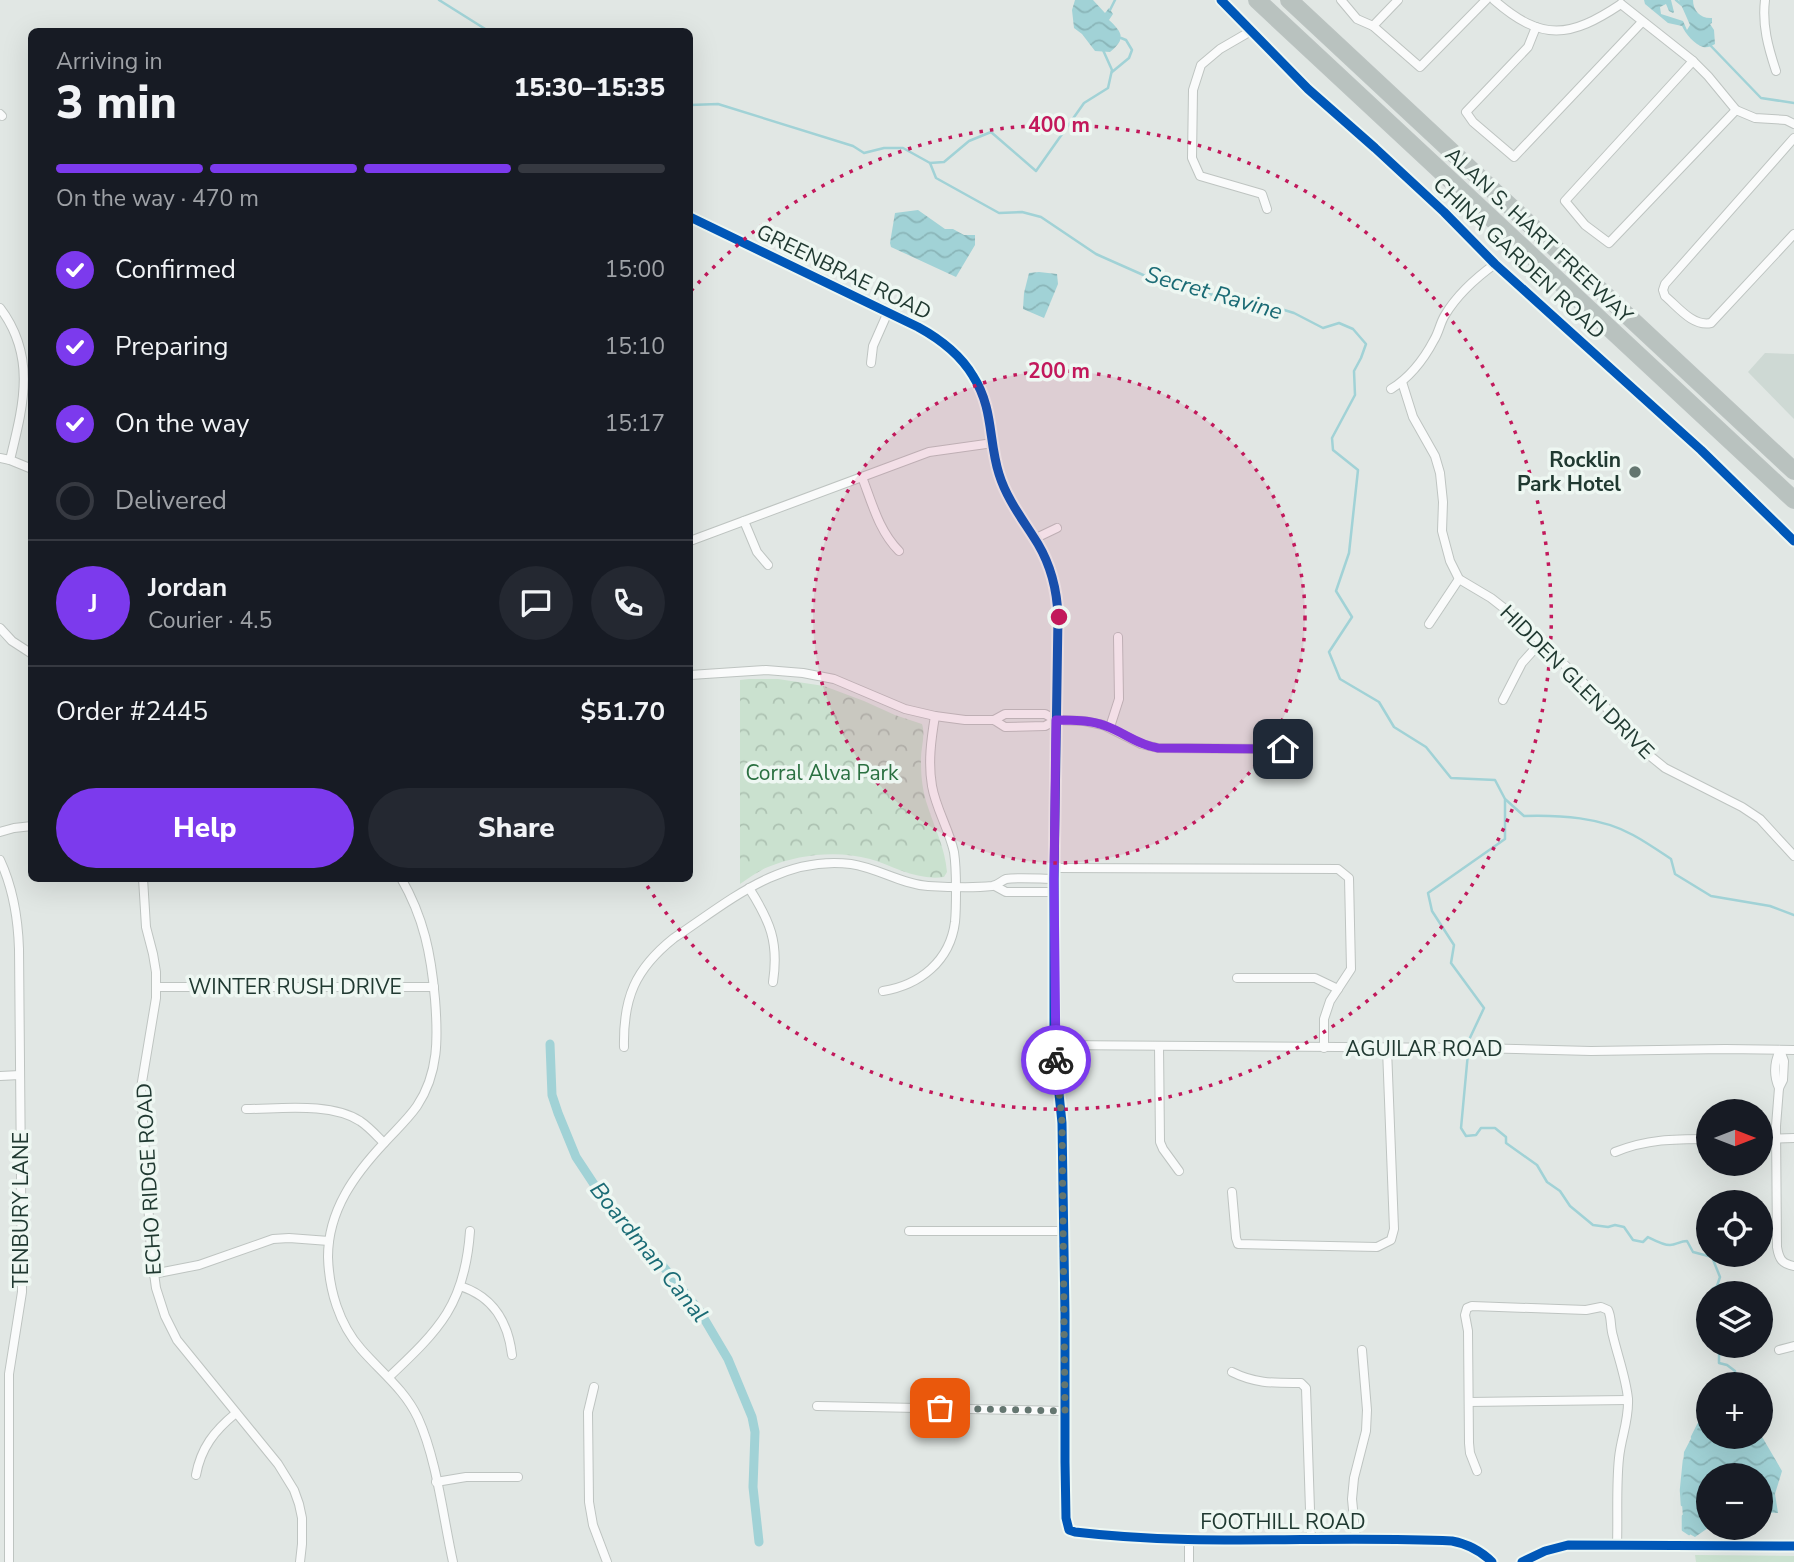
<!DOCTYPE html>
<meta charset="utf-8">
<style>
:root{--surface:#171b24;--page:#242831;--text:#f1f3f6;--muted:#9ea1a6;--line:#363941;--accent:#7c3aed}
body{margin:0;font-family:"Nunito Sans",sans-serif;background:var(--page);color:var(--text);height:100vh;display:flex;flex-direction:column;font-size:26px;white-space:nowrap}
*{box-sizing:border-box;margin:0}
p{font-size:23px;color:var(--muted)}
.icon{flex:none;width:38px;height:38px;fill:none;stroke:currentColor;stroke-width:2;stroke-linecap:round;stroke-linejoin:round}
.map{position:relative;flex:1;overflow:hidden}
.panel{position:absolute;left:28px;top:28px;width:665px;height:854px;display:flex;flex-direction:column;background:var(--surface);border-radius:10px;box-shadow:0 7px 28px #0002}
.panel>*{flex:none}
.needle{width:46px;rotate:90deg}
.fabs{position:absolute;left:1696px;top:1099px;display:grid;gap:14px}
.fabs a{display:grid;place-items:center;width:77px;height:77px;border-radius:50%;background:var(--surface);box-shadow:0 7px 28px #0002;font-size:35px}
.pin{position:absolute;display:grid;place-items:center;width:60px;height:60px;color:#fff;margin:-30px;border-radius:14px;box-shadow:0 4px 10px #0006}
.courier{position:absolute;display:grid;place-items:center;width:70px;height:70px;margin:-35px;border:5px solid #7c3aed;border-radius:50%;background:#fff;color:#222;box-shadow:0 2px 9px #0007}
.headline em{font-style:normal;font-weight:800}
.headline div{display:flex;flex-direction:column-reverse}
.headline{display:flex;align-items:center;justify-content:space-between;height:119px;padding:0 28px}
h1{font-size:46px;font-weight:800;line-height:52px}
.bar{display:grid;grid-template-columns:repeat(4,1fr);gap:10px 7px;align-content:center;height:84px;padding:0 28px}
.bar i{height:9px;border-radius:5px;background:var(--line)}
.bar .current{background:var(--accent)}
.bar p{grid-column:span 4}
.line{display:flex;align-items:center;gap:18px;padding:0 28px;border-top:2px solid var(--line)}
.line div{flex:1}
.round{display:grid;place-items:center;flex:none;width:74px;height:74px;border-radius:37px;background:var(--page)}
ol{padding:0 28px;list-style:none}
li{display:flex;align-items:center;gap:21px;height:77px}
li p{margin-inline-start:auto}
li .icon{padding:7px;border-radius:50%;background:var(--accent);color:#fff;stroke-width:4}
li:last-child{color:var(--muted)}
li i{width:38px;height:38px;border:4px solid var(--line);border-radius:50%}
.action{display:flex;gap:14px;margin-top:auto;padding:14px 28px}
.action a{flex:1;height:80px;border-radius:42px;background:var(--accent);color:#fff;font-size:28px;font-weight:800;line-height:80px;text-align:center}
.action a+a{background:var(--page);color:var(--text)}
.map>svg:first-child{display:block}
.built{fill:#ced9d4}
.forest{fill:url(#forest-crowns)}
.water{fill:url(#water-waves)}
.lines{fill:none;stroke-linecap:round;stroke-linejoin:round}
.stream{stroke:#a1d2d6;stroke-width:2.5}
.canal{stroke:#a1d2d6;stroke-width:9}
.street-casing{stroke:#bec4c1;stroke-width:10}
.highway-casing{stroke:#bbc3c1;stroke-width:18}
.street{stroke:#fafbfb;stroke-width:8}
.highway{stroke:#b9c2bf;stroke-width:16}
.cycleway-casing{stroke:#eef7f2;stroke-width:13}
.cycleway{stroke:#0057b8;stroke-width:9}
.done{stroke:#647670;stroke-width:7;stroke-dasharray:0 12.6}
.route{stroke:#7c3aed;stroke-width:9}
.ring{fill:none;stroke:#c2185b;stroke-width:3.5;stroke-dasharray:3.5 7}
.poi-dot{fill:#647670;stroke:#eef7f2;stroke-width:2.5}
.labels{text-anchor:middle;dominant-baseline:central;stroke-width:7;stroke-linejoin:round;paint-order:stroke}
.street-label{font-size:21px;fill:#203931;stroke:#eef7f2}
.poi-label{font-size:21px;font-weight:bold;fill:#203931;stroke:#eef7f2;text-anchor:end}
.park-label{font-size:21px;fill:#2a7041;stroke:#eef7f2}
.water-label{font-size:23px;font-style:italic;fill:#1a6b75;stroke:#eef7f2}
.centre{fill:#c2185b;stroke:#eef7f2;stroke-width:3.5}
.ring-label{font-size:21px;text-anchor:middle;font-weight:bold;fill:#c2185b;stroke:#eef7f2;stroke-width:7;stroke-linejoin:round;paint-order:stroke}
</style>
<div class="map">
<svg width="1794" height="1562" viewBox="0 0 1794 1562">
<defs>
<pattern id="forest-crowns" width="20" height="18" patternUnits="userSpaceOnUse" patternTransform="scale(1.75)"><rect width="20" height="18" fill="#cae1cf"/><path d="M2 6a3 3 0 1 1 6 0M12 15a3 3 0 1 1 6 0" fill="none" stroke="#adc2b2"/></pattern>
<pattern id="water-waves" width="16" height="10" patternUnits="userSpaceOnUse" patternTransform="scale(1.75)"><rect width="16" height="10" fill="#a1d2d6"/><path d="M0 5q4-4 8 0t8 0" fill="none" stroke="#8ab5b8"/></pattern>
</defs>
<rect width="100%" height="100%" fill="#e1e7e4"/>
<polygon class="built" points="1765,353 1794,354 1794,419 1748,372"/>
<g class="forest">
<path d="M749,679H778L824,686L864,701L895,715L922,724C926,735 920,751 921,763C921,778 923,793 928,807C935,829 945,848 947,872L944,877C917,881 894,866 870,859C838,850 799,854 768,867C758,871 749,878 740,884V680Z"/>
<polygon points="1695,1555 1794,1556 1794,1562 1696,1562"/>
</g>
<g class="water">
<path d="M1075,0H1093L1105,13L1109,8L1113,14L1109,20C1123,33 1126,39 1110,52L1095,51L1082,34L1074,28L1072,10Z"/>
<path d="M1644,0H1671L1674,12L1673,13L1669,11L1666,4L1660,7L1661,14L1683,21L1687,30L1690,25L1679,0H1693C1693,11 1701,19 1712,18V23L1710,24L1714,30L1715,44C1711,46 1708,48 1703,47C1695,45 1685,33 1682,26L1668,23L1645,4Z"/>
<polygon points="918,210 945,229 953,229 964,235 975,235 975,245 956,277 891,247 890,243 895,213"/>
<polygon points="1039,272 1057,274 1058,284 1044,318 1023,309 1024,293 1029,273"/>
<polygon points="1708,1424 1708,1437 1760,1437 1761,1435 1782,1471 1775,1494 1778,1513 1761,1512 1760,1475 1708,1475 1708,1528 1695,1537 1684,1531 1681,1490 1684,1452 1698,1425"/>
</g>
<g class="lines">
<g class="stream">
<polyline points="439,0 490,32"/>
<polyline points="1676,0 1682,5"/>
<polyline points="1110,10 1115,0"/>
<polyline points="1709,44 1761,98 1794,103"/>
<polyline points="1112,72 1129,58 1132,50 1126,40 1121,38"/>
<path d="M690,105L718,104L853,146L864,153L884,148H903L930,163L936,178L999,213L1022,212L1041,217L1096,254L1150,278L1204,293L1271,306L1294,313L1323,328L1339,323L1353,329L1366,344L1361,358L1354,371L1355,395L1332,438L1333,450L1358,470L1349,553L1336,591L1352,617L1329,652L1340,679L1379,702L1394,727L1426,747L1451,778L1495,780L1505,799L1524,816C1560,815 1601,817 1633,835C1646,842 1659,851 1671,859L1675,874L1711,896L1770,906L1794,915"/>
<polyline points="930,163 944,162 969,141 991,132 1036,171 1084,103 1108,88 1112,70 1103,50"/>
<polyline points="1468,1042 1484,1008 1451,963 1454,945 1432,911 1428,893 1505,839 1505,800"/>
<path d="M1468,1053L1461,1128L1466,1136L1476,1135L1481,1128H1495L1506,1137V1143L1537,1165L1547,1182L1560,1191L1570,1206L1593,1225L1608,1227L1615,1225L1624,1227L1633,1240L1643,1242L1648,1237C1654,1240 1663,1245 1670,1245C1676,1245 1680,1241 1687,1241L1693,1252L1712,1257L1720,1277L1717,1286L1712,1289L1710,1293"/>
<polyline points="1719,1346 1719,1363 1727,1365 1735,1371 1735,1384"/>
<polyline points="1692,1437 1698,1425 1708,1411"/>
<polyline points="1682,1505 1681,1490 1684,1460"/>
<polyline points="1683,1516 1683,1530 1689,1534"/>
</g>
<polyline class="canal" points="550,1044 552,1095 558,1113 576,1157 611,1210 662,1265 699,1310 728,1359 752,1417 755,1432 753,1487 759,1542"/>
<defs>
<g id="street">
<polyline points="1221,0 1308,89 1375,148 1444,212 1495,264 1701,450 1794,541"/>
<polyline points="1341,0 1357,19 1373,26 1420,67 1486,0"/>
<path d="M1494,0C1542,42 1570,38 1621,4"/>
<path d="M1765,0C1762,25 1768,47 1776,71"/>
<polyline points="1621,4 1693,61 1708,76 1736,110 1755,118 1786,120 1794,124"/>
<polyline points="1373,26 1398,0"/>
<polyline points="1536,27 1528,47 1466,112 1473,122 1514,157 1642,22"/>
<polyline points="1251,31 1220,49 1201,65 1193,90 1192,158 1200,176 1262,194 1267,209"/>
<polyline points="1693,61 1565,201 1585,225 1609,243 1736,110"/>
<polyline points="0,114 2,116"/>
<path d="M1794,138L1665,284L1663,290L1665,296C1678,307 1693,327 1711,323L1794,234"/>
<path d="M690,217L918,327C940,339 960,354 973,376C994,409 988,439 999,474C1007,500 1024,521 1038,544C1051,566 1057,590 1058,616L1054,879V1045L1062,1123L1065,1314V1462L1066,1518L1069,1530L1075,1532C1200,1547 1326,1535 1452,1541C1468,1544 1480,1550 1492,1562"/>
<path d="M0,308C37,357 23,406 10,460"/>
<polyline points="871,363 873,346 888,312"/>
<polyline points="1402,382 1413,417 1435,456 1440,473 1443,502 1442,531 1450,561 1459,579 1491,598 1514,616 1595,694 1609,711 1620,728 1649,755 1665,768 1742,807 1760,819 1794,856"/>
<path d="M1391,389C1409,378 1424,359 1434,340C1439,332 1440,323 1445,315C1457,295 1477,277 1495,264"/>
<polyline points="0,458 10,460 32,469"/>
<path d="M862,477C872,503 879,531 899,551"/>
<polyline points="744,521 757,552 768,565"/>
<polyline points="1034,539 1057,528"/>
<polyline points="690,541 929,452 993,443"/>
<polyline points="1429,624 1459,579"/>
<polyline points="0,628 12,641 32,654"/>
<polyline points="690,675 766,670 803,673 834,679 905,709 935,716 965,720 994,720 1005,727 1045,726 1056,720"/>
<polyline points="1503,700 1522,663 1540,643"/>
<polyline points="994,720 1005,714 1045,714 1056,720 1084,721 1103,725 1141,744 1158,748 1283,749 1306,746"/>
<polyline points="1110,727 1119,699 1118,637"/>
<polyline points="0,832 14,828 32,826"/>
<path d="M0,860C13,888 18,918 19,949L22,1292L9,1374V1562"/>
<polyline points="1055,868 1338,869 1349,878 1351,969 1330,1001 1324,1019 1324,1048"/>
<polyline points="143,878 146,927 153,954 156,972 156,998 141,1088 151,1251 156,1288 165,1316 177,1340 278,1464 294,1490 299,1504 302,1518 302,1544 300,1562"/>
<path d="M401,878C424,918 431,954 435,999C438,1037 439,1073 417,1106C408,1119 396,1130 385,1142C355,1174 328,1210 328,1257C329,1290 339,1324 361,1349C381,1372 405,1390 418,1418C437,1460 443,1517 453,1562"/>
<polyline points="995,886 1006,892 1054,892"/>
<path d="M749,888C770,921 779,942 773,982"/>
<polyline points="1237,978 1315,978 1338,989"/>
<polyline points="156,987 434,987"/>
<path d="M883,991C920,985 950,961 955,922C956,912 956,901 956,890C956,878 956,865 954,852C949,829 936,809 932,786C928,763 931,740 935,716"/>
<polyline points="1054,1045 1475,1048 1591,1051 1725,1049 1794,1050"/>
<polyline points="1159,1046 1160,1142 1163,1149 1179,1171"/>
<path d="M624,1047C623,998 635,969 674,938C728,902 781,855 851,864C878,868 901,884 928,886C946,887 974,888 992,886C998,885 1001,881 1006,879C1018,877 1042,879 1054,879"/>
<path d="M1780,1050L1784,1061L1783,1080L1779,1088L1776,1126L1777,1247C1779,1259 1782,1264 1794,1266"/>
<polyline points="0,1076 20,1075"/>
<path d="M1779,1088C1773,1075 1774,1063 1780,1050"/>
<path d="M246,1109C280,1109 330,1102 360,1121C369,1127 376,1135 384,1143"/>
<polyline points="1760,1139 1794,1138"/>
<path d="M1615,1152C1647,1139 1674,1139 1708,1139"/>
<polyline points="1232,1192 1236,1238 1238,1244 1377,1247 1391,1240 1394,1229 1387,1049"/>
<polyline points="909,1231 1064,1231"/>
<polyline points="153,1274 199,1265 273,1239 289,1238 329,1241"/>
<path d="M460,1286C494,1297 508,1322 512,1355"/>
<polyline points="1779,1350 1794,1346"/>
<path d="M1232,1372C1256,1384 1275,1383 1301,1383L1306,1388L1311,1540"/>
<path d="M389,1377C440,1329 465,1304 470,1231"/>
<polyline points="594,1387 588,1412 589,1502 593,1525 607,1562"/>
<polyline points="1469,1402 1628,1400"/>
<polyline points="817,1406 1065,1411"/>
<path d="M1477,1471L1470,1453L1469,1443L1468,1331L1465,1315L1467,1308L1472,1306L1586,1310L1601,1307L1608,1310C1612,1318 1610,1327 1613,1336C1618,1357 1626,1378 1628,1399C1629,1421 1621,1437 1619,1458C1616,1487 1618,1516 1617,1545"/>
<path d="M196,1475C201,1448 214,1431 236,1413"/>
<polyline points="436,1482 466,1477 518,1477"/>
<polyline points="1189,1539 1189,1562"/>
<polyline points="1356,1540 1352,1499 1354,1478 1366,1431 1367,1410 1362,1350"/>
<polyline points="1522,1562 1545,1551 1568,1545 1794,1546"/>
</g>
<g id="highway">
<polyline points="1257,0 1794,500"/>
<polyline points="1289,0 1794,471"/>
</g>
</defs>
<use href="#street" class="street-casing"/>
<use href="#highway" class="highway-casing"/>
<use href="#street" class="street"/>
<use href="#highway" class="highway"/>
<defs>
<g id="cycleway">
<polyline points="1221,0 1308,89 1375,148 1444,212 1495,264 1701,450 1794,541"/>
<path d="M690,217L918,327C940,339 960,354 973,376C994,409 988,439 999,474C1007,500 1024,521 1038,544C1051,566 1057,590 1058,616L1054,879V1045L1062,1123L1065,1314V1462L1066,1518L1069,1530L1075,1532C1200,1547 1326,1535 1452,1541C1468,1544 1480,1550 1492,1562"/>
<polyline points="1522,1562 1545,1551 1568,1545 1794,1546"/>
</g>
</defs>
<use href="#cycleway" class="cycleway-casing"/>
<use href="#cycleway" class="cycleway"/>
</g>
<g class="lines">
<polyline class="done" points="940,1408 1065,1411 1062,1122 1056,1060"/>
<path class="route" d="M1056,1060L1054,879L1056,720C1073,720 1090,720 1106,726C1125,733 1138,745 1158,748L1283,749"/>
</g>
<circle cx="1059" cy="617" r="246" fill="#c2185b" fill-opacity=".12"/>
<g class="ring">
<circle cx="1059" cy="617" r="246"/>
<path d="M691 291A492 492 0 1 1 644 881"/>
</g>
<circle class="poi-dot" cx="1635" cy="472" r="7"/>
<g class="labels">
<g class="street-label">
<text transform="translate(1539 235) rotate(43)">ALAN S. HART FREEWAY</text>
<text transform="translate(1519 258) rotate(43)">CHINA GARDEN ROAD</text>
<text transform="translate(844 272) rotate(26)">GREENBRAE ROAD</text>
<text transform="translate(1577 682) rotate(45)">HIDDEN GLEN DRIVE</text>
<text x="295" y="987">WINTER RUSH DRIVE</text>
<text x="1424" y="1049">AGUILAR ROAD</text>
<text transform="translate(149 1179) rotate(-93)">ECHO RIDGE ROAD</text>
<text transform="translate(21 1210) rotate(-90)">TENBURY LANE</text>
<text x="1283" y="1522">FOOTHILL ROAD</text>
</g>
<g class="poi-label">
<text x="1621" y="460">Rocklin<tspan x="1621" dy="24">Park Hotel</tspan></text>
</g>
<g class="park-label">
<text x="822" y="773">Corral Alva Park</text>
</g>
<g class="water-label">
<text transform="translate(1214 293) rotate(16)">Secret Ravine</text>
<text transform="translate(649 1252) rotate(51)">Boardman Canal</text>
</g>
</g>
<circle cx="1059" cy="617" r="10" class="centre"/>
<g class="ring-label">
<text x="1059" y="132">400 m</text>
<text x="1059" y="378">200 m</text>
</g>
</svg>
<div class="fabs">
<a><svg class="needle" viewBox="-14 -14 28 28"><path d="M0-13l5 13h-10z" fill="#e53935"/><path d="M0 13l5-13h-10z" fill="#9ea1a6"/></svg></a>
<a><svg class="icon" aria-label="locate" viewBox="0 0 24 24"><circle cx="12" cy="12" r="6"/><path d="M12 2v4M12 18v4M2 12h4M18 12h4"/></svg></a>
<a><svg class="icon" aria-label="layers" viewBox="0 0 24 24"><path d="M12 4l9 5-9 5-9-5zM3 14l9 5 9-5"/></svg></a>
<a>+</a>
<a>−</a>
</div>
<div class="pin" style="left:940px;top:1408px;background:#ea580c"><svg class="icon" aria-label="bag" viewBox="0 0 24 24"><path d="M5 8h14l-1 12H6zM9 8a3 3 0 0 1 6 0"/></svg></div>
<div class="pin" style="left:1283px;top:749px;background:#1f2937"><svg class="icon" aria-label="home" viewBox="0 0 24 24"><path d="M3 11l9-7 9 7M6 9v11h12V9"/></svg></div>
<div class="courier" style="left:1056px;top:1060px"><svg class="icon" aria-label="bike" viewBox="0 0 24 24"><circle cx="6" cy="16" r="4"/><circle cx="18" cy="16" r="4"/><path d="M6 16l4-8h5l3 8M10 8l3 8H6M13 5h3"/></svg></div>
<section class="panel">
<div class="headline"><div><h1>3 min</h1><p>Arriving in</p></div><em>15:30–15:35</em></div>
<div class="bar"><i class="current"></i><i class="current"></i><i class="current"></i><i></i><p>On the way · 470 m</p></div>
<ol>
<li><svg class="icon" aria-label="check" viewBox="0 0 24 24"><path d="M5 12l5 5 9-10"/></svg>Confirmed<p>15:00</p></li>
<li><svg class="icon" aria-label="check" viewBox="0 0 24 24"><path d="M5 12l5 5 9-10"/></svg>Preparing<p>15:10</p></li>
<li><svg class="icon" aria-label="check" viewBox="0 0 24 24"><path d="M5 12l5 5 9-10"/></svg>On the way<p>15:17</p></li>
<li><i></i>Delivered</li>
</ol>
<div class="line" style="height:126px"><b class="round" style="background:var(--accent);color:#fff">J</b><div><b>Jordan</b><p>Courier · 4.5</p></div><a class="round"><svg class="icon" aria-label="chat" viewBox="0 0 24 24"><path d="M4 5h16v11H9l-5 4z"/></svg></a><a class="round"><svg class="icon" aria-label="phone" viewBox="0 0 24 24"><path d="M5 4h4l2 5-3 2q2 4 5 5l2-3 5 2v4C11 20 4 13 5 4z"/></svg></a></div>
<div class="line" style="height:91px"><div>Order #2445</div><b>$51.70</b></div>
<div class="action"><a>Help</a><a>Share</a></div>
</section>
</div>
